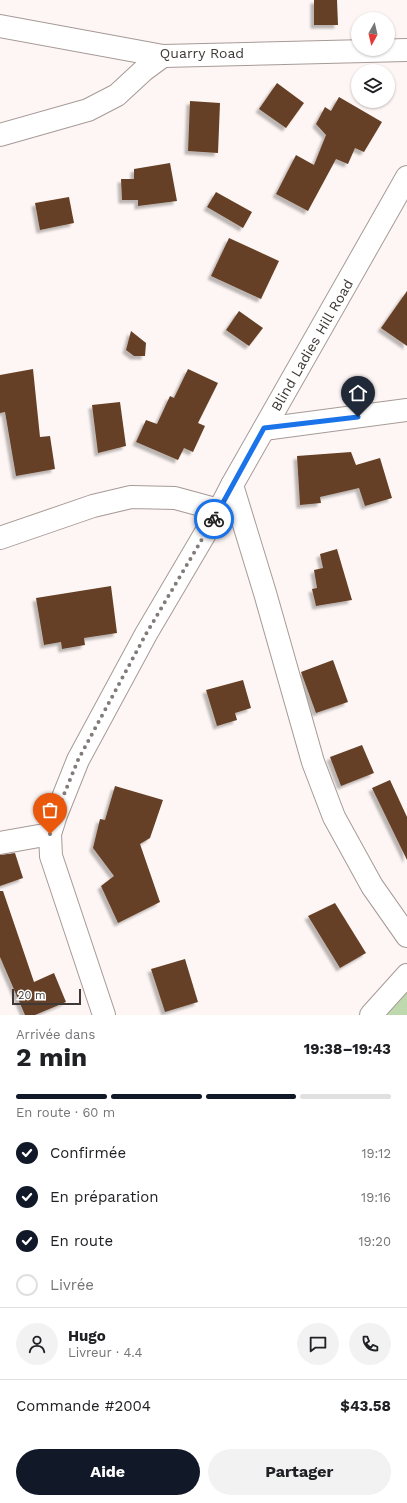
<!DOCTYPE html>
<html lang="fr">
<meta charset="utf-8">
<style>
:root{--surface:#fff;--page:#f2f2f2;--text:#202124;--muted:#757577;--line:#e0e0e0;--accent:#111827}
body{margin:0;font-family:"Work Sans",sans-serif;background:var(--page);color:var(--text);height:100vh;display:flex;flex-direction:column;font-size:15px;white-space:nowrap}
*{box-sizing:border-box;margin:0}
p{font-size:13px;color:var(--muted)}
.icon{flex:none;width:22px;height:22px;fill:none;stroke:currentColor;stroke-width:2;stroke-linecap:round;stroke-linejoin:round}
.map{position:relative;height:1015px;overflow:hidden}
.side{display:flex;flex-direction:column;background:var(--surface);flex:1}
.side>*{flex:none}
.needle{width:26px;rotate:188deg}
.fabs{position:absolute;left:351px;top:12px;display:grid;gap:8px}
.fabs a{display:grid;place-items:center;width:44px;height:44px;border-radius:50%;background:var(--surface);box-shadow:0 1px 3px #0004;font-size:20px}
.scale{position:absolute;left:12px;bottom:10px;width:69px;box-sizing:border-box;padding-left:4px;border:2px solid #3e3937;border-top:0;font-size:11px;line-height:14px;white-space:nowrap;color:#3e3937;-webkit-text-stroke:3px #fff;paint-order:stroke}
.pin{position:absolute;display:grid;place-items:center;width:34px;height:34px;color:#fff;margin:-41px -17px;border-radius:50% 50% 50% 0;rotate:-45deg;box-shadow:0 0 4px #0007}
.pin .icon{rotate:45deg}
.courier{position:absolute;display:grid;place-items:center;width:40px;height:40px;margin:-20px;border:3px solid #1a73e8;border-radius:50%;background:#fff;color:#222;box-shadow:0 1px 5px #0007}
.summary em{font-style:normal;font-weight:700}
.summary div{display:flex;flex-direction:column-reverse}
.summary{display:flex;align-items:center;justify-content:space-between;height:68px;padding:0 16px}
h1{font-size:26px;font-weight:700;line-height:30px}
.bar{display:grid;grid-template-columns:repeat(4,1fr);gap:6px 4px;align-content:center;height:48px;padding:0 16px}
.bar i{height:5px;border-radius:3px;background:var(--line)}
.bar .current{background:var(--accent)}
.bar p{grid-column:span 4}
.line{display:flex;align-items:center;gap:10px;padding:0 16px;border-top:1px solid var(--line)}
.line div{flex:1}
.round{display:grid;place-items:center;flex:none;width:42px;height:42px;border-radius:21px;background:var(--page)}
ol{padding:0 16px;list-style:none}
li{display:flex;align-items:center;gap:12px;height:44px}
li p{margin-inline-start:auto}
li .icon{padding:4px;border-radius:50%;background:var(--accent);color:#fff;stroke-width:4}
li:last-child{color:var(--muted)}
li i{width:22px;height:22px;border:2px solid var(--line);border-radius:50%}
.button{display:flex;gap:8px;margin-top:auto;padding:8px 16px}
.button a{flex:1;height:46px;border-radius:24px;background:var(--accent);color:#fff;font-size:16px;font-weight:700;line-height:46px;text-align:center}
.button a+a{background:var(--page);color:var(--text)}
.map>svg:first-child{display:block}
.green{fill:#bfd9ae}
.building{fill:#654025;filter:url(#shadow)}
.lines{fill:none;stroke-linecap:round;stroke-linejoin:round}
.minor-casing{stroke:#a69a96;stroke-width:24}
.tertiary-casing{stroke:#a69a96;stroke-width:24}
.minor{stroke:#fff;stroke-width:22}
.tertiary{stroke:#fff;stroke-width:22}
.done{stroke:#817b79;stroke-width:4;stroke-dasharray:0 7.2}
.route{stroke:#1a73e8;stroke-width:5}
.labels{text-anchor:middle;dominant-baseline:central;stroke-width:4;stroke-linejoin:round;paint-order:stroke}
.street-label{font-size:14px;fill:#3e3937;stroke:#fff}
</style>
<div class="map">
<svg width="407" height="1015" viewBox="0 0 407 1015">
<defs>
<filter id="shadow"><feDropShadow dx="-3.5" dy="3.5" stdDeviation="1" flood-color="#0004"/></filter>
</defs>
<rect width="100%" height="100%" fill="#fef6f4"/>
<polygon class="green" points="407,975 407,1015 371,1015"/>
<g class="building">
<polygon points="314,0 337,0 338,25 314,25"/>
<polygon points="277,83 304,103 286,128 259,109"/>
<polygon points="339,97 382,122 364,152 355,148 348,164 336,159 308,211 276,194 296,155 314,165 326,135 316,124 325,107 331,111"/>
<polygon points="190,101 220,103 218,153 188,151"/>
<polygon points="170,163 177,201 138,206 138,200 122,200 121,179 134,179 134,169"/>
<polygon points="216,192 252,212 243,228 207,207"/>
<polygon points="69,197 74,223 40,230 35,203"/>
<polygon points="229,238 279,261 261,299 211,276"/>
<polygon points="407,291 407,346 381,328"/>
<polygon points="239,311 263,328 249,346 226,330"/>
<polygon points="131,331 146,343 145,356 134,356 126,350"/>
<polygon points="33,369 40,437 50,436 55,469 16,476 5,412 0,413 0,375"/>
<polygon points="188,369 218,383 198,423 205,426 193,452 184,448 178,460 136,442 146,420 157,424 170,396 174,398"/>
<polygon points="120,402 126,446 98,453 92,405"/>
<polygon points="351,452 356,465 380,458 392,498 365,506 359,488 320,497 321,503 300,505 297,456"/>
<polygon points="337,549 352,600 316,606 312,589 317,588 314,570 323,568 320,554"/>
<polygon points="111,586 117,633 84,638 85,645 62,649 61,642 44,645 36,598"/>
<polygon points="333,660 348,702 316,713 301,672"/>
<polygon points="243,680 251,708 235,713 237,720 217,726 206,690"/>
<polygon points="362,745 374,773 341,786 330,757"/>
<polygon points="390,780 407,817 407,860 372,788"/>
<polygon points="115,786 163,800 150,838 140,844 160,902 118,923 101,886 114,876 93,848 100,819 105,820"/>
<polygon points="15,853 23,878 0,886 0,855"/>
<polygon points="0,891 3,891 34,982 54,973 66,1002 35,1015 25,1015 0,957"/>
<polygon points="335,903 366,953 340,968 308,916"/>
<polygon points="185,959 198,1002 165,1012 151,969"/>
</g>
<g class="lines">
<defs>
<g id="minor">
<polyline points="0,26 163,56 407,50"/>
<polyline points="0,135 88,110 117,95 144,70 163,56"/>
<polyline points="264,429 407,410"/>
<polyline points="232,485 265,593 313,762 334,817 372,886 407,936"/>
<polyline points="0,538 93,506 131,497 175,498 219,510"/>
<polyline points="0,843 50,834"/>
<polyline points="371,1015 407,975"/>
</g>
<polyline id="tertiary" points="104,1015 51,856 50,834 56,815 78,760 146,634 219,510 232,485 407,177"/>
</defs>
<use href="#minor" class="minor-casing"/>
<use href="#tertiary" class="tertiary-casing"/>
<use href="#minor" class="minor"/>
<use href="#tertiary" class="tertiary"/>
</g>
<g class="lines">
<polyline class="done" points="50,834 56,814 78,760 146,634 214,519"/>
<polyline class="route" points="214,519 264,428 358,417"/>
</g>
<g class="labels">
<g class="street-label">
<text x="202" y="53">Quarry Road</text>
<text transform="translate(312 345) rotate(-60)">Blind Ladies Hill Road</text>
</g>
</g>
</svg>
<div class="fabs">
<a><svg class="needle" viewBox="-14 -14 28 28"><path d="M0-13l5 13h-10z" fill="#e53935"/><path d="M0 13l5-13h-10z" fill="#757577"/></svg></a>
<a><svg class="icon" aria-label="layers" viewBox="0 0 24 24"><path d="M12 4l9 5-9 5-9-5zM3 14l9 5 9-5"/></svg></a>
</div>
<div class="scale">20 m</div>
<div class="pin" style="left:50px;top:834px;background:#ea580c"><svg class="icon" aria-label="bag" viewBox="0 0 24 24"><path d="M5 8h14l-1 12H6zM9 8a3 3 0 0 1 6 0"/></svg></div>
<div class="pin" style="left:358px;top:417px;background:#1f2937"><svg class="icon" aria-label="home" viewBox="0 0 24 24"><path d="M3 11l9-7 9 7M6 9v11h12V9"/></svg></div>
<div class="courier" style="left:214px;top:519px"><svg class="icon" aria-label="bike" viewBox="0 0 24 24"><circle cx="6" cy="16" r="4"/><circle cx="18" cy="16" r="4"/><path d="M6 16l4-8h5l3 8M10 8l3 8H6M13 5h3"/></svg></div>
</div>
<section class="side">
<div class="summary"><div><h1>2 min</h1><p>Arrivée dans</p></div><em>19:38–19:43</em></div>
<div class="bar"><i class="current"></i><i class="current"></i><i class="current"></i><i></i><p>En route · 60 m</p></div>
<ol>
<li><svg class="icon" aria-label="check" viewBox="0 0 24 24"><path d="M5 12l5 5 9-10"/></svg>Confirmée<p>19:12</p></li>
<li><svg class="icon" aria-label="check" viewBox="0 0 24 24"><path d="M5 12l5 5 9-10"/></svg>En préparation<p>19:16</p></li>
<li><svg class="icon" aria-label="check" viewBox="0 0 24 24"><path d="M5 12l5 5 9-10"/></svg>En route<p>19:20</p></li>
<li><i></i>Livrée</li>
</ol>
<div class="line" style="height:72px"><a class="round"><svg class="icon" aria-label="person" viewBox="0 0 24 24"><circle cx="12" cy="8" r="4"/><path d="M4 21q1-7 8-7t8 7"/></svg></a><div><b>Hugo</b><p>Livreur · 4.4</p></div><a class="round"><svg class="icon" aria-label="chat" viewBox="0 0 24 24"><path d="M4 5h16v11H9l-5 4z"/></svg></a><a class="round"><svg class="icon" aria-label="phone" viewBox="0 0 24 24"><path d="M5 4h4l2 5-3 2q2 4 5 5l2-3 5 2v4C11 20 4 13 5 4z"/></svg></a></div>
<div class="line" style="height:52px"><div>Commande #2004</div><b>$43.58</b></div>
<div class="button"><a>Aide</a><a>Partager</a></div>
</section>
